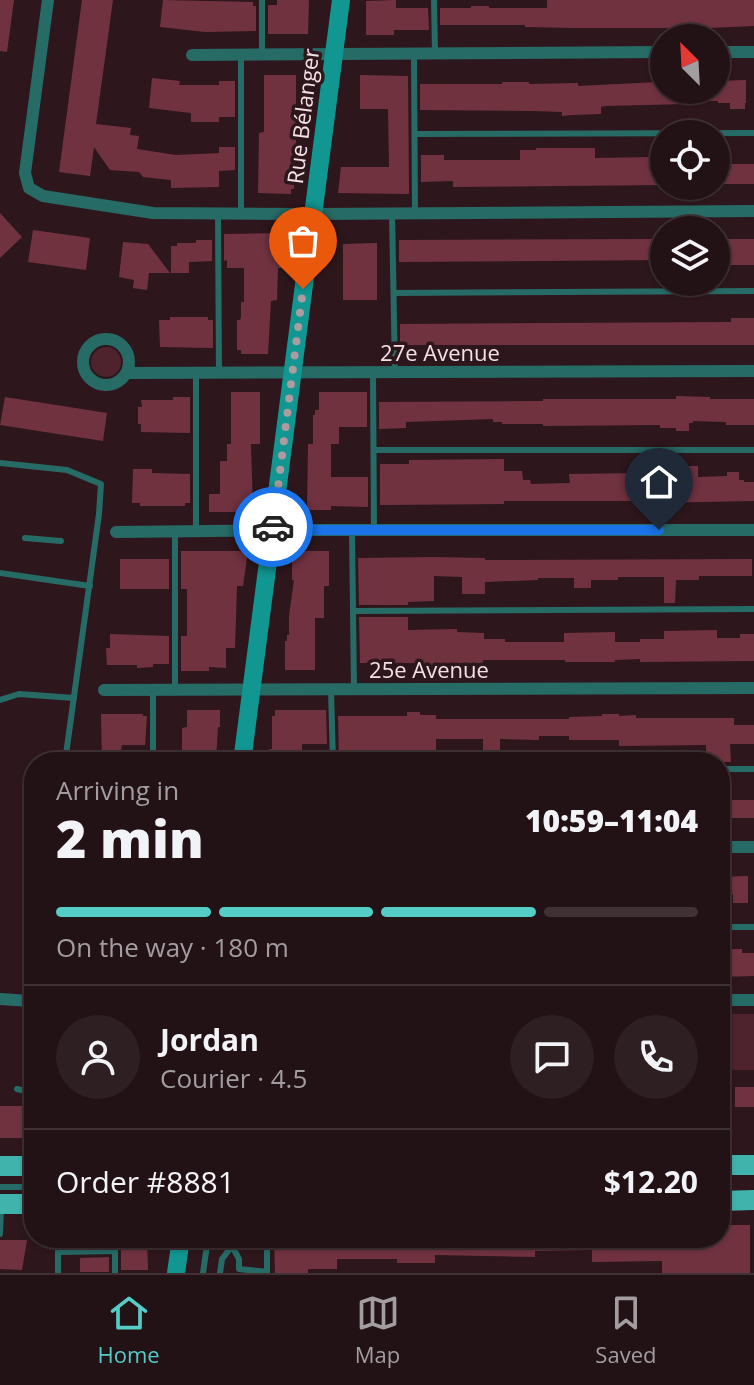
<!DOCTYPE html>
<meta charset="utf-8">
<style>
:root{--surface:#221115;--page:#2e1f22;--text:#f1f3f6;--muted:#a29da0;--line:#3f3134;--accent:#54cdc7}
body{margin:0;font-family:"Open Sans",sans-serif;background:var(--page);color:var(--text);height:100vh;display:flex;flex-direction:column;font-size:30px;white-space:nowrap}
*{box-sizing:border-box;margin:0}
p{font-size:26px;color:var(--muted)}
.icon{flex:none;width:44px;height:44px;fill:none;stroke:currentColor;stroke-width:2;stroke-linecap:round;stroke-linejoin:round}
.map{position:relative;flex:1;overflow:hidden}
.panel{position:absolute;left:24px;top:752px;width:706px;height:496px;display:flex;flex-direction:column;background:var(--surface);border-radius:32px;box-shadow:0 2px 6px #0004,0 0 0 2px var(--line)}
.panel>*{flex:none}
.needle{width:52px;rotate:336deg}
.controls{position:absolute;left:650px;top:24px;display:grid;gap:16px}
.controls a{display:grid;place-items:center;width:80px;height:80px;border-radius:50%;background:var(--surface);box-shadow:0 2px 6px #0004,0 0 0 2px var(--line);font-size:40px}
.pin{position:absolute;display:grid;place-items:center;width:68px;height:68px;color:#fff;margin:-82px -34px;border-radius:50% 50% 50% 0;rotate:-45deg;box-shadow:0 0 8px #0007}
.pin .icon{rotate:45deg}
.courier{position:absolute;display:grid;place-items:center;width:80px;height:80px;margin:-40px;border:6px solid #1a73e8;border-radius:50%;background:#fff;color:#222;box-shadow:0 2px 10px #0007}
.head em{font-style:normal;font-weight:800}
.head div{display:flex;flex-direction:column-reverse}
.head{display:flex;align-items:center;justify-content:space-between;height:136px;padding:0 32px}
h1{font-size:52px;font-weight:800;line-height:60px}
.bar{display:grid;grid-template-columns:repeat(4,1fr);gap:12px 8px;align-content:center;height:96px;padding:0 32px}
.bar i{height:10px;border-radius:6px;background:var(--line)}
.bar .selected{background:var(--accent)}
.bar p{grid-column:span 4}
.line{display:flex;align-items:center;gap:20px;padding:0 32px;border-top:2px solid var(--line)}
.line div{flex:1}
.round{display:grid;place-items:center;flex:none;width:84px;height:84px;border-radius:42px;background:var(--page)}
.tab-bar{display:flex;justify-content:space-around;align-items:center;height:112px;border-top:2px solid var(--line);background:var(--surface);font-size:22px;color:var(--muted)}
.tab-bar a{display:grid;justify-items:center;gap:4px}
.tab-bar .selected{color:var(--accent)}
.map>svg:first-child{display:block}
.green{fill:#4e232d}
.building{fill:#713240}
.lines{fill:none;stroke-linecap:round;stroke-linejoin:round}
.lane{stroke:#276b67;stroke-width:6}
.street{stroke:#276b67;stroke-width:12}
.secondary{stroke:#119691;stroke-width:18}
.primary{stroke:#40b3ad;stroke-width:20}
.done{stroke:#ae9b9f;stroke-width:8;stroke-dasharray:0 14.4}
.route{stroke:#1a73e8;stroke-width:10}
.labels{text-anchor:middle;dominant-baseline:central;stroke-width:7;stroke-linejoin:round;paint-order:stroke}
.street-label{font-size:22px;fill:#f3e2e5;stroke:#2e171c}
</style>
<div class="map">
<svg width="754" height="1273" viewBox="0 0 754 1273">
<rect width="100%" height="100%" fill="#2e171c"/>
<g class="green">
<circle cx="106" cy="362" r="15"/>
<rect x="720" y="1014" width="34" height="56"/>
</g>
<g class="building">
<polygon points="0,0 14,0 7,52 0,51"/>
<polygon points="82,0 113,0 96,124 131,128 130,135 139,136 137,149 176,155 219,153 219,147 235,147 235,170 219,171 219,187 171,188 171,180 143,177 139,172 110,170 94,147 90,176 59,172"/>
<polygon points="163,0 253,2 253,6 256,6 256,31 205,32 160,27"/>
<polygon points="277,0 309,0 308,34 268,34 268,5 277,5"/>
<polygon points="396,0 396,8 428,8 429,30 394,30 394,35 366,35 366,1"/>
<polygon points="547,0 754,0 754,26 708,28 574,28 525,27 525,25 440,25 440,8 471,8 471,6 489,6 489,8 547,8"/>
<polygon points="264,75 296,75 296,153 294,153 294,189 291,189 291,194 258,193 259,133 264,132"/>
<polygon points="360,75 408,76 409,194 338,193 341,167 389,167 388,109 360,109"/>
<polygon points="152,78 180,81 179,85 219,85 219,81 235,81 235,117 219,117 219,122 191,122 191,113 149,108"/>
<polygon points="746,80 746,103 745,103 745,109 730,109 730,103 718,103 718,101 685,101 685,104 605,106 601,107 601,114 573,115 562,116 562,112 533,111 420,110 420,84 502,84 502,82 529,82 529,84 578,83 578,86 659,82 659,90 717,90 717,81"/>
<polygon points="536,148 595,148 595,158 653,157 653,161 664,161 664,185 453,187 453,181 421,182 421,155 444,155 444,160 520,160 520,150 536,150"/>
<rect x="716" y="164" width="38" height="20"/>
<polygon points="0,213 22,237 0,258"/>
<polygon points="33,230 90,238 86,270 28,262"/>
<polygon points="289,233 284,268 278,268 277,300 271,301 268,354 241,354 241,350 237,350 237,320 240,320 241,317 241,302 244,302 244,268 227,268 227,260 224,261 224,234"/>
<polygon points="664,239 664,260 399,262 399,240"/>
<polygon points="716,239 754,239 754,265 731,265 731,260 716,260"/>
<polygon points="196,240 212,240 212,261 189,262 189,273 171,273 171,246 177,246 177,243 196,243"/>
<polygon points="123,242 148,244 170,273 149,273 147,290 133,288 134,280 119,277"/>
<polygon points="377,243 377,300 343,300 343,244"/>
<polygon points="170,317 208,317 208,320 213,320 213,348 160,347 159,320 170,320"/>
<polygon points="731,318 754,318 754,345 400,345 400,324 731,322"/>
<polygon points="231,392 260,392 260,444 251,444 253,512 209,512 209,494 220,494 220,461 227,461 227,444 231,444"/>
<polygon points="319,392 367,392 367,427 339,427 339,444 331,444 331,477 368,477 368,507 331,506 331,510 307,510 308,444 313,444 313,415 315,415 315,410 319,410"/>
<polygon points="676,396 710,397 710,399 754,399 754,425 726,425 726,422 693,421 693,423 689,423 689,431 676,431 676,428 660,428 660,425 543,426 543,424 502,424 502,422 493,422 493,419 406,422 406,428 379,429 379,402 543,401 543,399 676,399"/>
<polygon points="5,397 107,413 103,441 0,425"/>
<polygon points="173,397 190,397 190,433 141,432 141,424 138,424 138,407 142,407 141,400 173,400"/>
<polygon points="504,459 504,471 522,471 523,480 530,480 531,484 570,483 569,474 646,473 646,466 698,466 698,477 727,476 727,472 739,472 739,480 744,480 744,482 754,482 754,501 646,503 646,501 504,501 504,504 380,505 380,464 409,464 409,460"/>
<polygon points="133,469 152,469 152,473 190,474 190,503 185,503 185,506 140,506 140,503 132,503"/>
<polygon points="181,551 248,551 243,586 237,586 235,648 226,648 226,668 209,667 209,671 181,671 181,636 187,636 187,589 181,589"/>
<polygon points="295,551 329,551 329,586 324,586 324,618 315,618 315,670 285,670 285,641 287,641 287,635 289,635 289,616 294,580 292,580 292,557 295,557"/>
<polygon points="434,557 485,558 485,560 752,559 752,576 699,576 699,580 676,580 675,603 664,603 664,577 618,577 618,580 591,580 591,588 574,588 574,578 538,578 538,580 485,582 485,594 462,594 462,577 434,576 434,601 408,602 408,605 359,605 358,558"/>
<rect x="120" y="559" width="49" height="30"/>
<polygon points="359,617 408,617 408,630 457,629 457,632 484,633 484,639 505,639 505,642 564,642 564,633 615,632 615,642 640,642 640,639 664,639 664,631 717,630 717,638 740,638 740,634 754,634 754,661 640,662 640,659 615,660 615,662 565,662 565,660 483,660 483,663 438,663 438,667 424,667 424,663 360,663"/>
<polygon points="110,634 169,636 169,664 153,664 153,667 137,668 137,665 107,665 106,648 110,648"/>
<polygon points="187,710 220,710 220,727 218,727 216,760 207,762 182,762 182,728 187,727"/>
<polygon points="275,710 326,710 327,744 302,744 302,760 297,762 269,762 269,749 272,749 272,716 275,716"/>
<polygon points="407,712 420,712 420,715 436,715 436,719 569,719 569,717 602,716 602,714 619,714 619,716 636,715 636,718 734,718 734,725 754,725 754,744 730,744 731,762 706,762 706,745 619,746 619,740 569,740 569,736 539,736 539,740 500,739 500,758 483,759 483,739 436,739 436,750 389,750 389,761 339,761 338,716 407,716"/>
<polygon points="101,714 143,714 143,716 147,716 145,745 122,745 121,750 116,750 116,762 102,762"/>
<rect x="727" y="800" width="27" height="18"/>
<polygon points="748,876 748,903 733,903 733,894 720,894 720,877"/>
<polygon points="720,949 742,949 742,953 754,953 754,976 720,977"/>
<rect x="735" y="1087" width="19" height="20"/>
<rect x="0" y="1106" width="34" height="32"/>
<polygon points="720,1225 750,1225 750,1273 662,1273 662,1261 592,1262 592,1250 535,1251 535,1257 435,1255 435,1263 397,1263 397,1259 337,1259 337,1269 308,1269 308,1273 275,1273 274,1238 720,1238"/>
<polygon points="121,1238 147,1238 148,1270 121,1270"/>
<polygon points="0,1240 27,1240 22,1270 0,1269"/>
<polygon points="109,1257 109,1272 80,1272 80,1258"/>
</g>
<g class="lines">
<g class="lane">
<polyline points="262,0 262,55"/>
<polyline points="434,0 435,53"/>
<polyline points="414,53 415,212"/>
<polyline points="415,134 754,133"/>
<polyline points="392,212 395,372"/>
<polyline points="218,213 219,373"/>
<polyline points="241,214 241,55"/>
<polyline points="394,293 754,291"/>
<polyline points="373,372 374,531"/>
<polyline points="374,450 754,450"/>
<polyline points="0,463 67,470 101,484 99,514 65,762"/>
<polyline points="196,531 196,373"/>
<polyline points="352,531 354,690"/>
<polyline points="25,538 61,541"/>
<polyline points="0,573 90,586"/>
<polyline points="353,611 754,609"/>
<polyline points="175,690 175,532"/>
<polyline points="331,690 333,762"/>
<polyline points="0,700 19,694 74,698"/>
<polyline points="153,762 153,690"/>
<polyline points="720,769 754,769"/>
<polyline points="720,927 754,927"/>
<polyline points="30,1000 34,976"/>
<polyline points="17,1089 34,1093"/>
<polyline points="0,1187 34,1187"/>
<polyline points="0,1234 1,1208"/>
<polyline points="58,1238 58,1252 115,1251"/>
<polyline points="115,1238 115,1273"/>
<polyline points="184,1242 232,1246 232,1238"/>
<polyline points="58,1273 58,1252"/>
<polyline points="203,1273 207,1245"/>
<polyline points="220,1273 222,1259 232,1246 239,1259 239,1269 267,1272"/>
<polyline points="267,1273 267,1238"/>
</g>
<g class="street">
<polyline points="48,0 25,173 29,188 43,196 153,213 313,214 754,211"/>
<polyline points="716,52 754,52"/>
<polyline points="192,55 664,52"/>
<circle cx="106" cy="362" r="23"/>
<polyline points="127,373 754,371"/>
<polyline points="116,532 291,530 754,530"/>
<polyline points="104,690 754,688"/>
<polyline points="720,847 754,847"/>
<polyline points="0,999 30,1001"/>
<polyline points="720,1000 754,1000"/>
</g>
<g class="secondary">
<polyline points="242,762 341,0"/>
<polyline points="176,1273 181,1238"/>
</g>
<g class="primary">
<polyline points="720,1165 754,1165"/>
<polyline points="0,1166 34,1166"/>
<polyline points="720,1201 754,1200"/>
<polyline points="0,1204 34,1204"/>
</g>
</g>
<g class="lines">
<polyline class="done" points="273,527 303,289"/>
<polyline class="route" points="273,527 272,530 659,530"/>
</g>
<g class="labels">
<g class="street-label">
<text transform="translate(302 116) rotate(-83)">Rue Bélanger</text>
<text x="440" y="352">27e Avenue</text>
<text x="429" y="669">25e Avenue</text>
</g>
</g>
</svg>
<div class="controls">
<a><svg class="needle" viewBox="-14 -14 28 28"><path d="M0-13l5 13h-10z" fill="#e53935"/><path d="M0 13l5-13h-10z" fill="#a29da0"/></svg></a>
<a><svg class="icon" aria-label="locate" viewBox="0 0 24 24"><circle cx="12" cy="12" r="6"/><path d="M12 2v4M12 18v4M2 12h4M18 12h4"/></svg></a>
<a><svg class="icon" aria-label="layers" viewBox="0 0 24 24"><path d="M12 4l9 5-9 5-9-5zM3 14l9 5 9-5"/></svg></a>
</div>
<div class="pin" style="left:303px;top:289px;background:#ea580c"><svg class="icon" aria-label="bag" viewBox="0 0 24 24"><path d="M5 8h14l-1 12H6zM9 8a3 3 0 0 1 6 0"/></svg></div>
<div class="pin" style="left:659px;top:530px;background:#1f2937"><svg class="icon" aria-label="home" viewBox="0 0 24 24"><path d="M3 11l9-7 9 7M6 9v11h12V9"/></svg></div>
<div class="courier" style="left:273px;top:527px"><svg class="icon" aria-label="car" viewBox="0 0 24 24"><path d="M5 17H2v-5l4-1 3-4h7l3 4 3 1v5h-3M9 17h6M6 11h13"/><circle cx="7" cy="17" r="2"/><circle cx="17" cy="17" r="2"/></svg></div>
<section class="panel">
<div class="head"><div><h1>2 min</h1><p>Arriving in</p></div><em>10:59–11:04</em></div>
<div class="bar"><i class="selected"></i><i class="selected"></i><i class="selected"></i><i></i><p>On the way · 180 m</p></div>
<div class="line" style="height:144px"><a class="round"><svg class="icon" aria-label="person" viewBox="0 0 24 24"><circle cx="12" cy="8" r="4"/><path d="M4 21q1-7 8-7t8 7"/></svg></a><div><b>Jordan</b><p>Courier · 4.5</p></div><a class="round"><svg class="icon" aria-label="chat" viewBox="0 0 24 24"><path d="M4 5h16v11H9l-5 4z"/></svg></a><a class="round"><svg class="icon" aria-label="phone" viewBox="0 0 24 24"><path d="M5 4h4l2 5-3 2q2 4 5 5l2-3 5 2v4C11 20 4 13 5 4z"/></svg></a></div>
<div class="line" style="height:104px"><div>Order #8881</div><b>$12.20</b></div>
</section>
</div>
<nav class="tab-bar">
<a class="selected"><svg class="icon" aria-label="home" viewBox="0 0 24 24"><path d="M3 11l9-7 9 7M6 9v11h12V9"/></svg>Home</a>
<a><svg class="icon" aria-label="map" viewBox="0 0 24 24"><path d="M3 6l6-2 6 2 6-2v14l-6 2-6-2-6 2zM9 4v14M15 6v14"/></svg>Map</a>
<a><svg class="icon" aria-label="saved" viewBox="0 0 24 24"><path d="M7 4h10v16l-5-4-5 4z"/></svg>Saved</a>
</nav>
